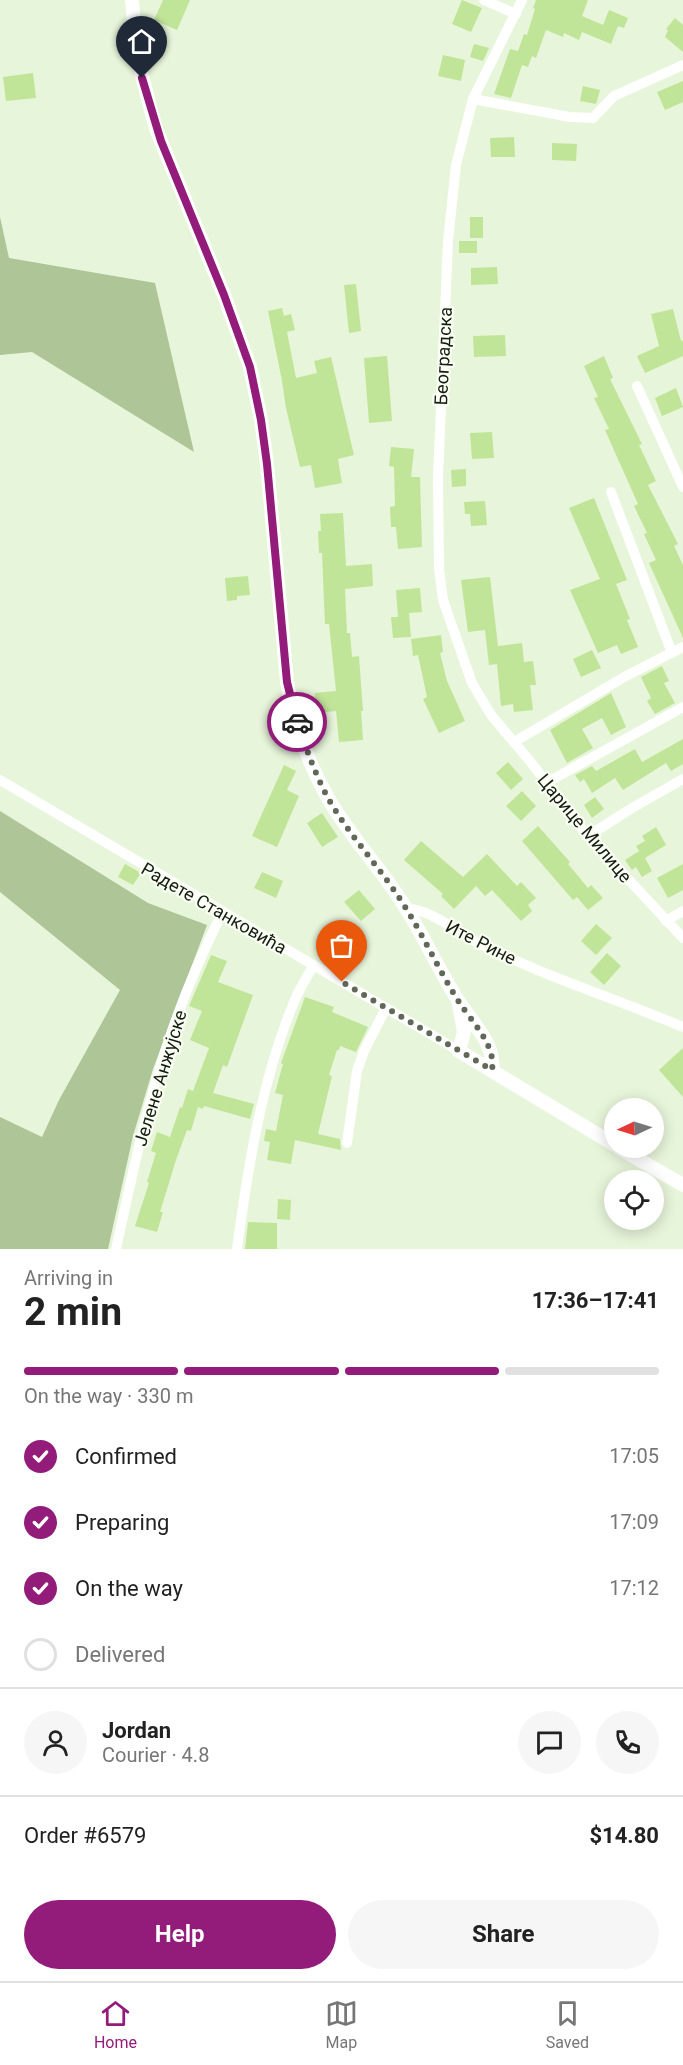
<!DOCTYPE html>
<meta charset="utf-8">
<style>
:root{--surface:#fff;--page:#f6f6f6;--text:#222;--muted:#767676;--line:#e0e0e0;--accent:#931b79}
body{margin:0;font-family:Roboto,sans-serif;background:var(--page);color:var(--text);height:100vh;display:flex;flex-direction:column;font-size:22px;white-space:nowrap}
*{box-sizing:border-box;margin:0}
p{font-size:20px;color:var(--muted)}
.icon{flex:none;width:33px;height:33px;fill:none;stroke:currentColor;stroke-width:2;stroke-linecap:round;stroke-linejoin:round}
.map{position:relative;height:1249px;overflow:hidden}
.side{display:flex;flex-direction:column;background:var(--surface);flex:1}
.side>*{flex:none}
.needle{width:39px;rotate:266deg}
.fabs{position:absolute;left:604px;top:1098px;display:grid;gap:12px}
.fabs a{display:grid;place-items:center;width:60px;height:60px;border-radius:50%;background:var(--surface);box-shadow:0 3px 15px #0003;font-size:30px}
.pin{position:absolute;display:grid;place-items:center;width:51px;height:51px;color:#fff;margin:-62px -26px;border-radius:50% 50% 50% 0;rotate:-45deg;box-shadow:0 0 6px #0007}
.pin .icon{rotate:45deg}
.courier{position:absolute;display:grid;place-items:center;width:60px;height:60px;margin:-30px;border:4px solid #931b79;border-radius:50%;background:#fff;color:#222;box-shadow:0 2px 8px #0007}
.summary em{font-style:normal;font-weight:700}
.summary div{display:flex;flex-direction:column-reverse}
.summary{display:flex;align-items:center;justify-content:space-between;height:102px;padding:0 24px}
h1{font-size:39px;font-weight:700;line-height:45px}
.bar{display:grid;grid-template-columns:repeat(4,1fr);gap:9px 6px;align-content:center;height:72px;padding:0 24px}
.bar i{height:8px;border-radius:4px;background:var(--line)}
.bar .on{background:var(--accent)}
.bar p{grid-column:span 4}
.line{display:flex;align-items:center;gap:15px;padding:0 24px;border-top:2px solid var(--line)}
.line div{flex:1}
.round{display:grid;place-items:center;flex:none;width:63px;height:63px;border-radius:32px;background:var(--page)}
ol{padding:0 24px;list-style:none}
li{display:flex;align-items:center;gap:18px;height:66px}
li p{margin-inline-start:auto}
li .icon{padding:6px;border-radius:50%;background:var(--accent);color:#fff;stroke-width:4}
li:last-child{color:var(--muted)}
li i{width:33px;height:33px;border:3px solid var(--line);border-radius:50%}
.button{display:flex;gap:12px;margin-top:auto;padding:12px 24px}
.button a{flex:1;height:69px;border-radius:36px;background:var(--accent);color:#fff;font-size:24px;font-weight:700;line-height:69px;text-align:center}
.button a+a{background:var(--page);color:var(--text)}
.tabs{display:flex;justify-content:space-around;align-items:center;height:84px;border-top:2px solid var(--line);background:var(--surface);font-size:16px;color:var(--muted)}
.tabs a{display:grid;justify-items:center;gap:3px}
.tabs .on{color:var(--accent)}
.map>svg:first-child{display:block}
.green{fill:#aec597}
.building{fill:#c1e598}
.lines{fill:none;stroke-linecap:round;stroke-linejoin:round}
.minor{stroke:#fff;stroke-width:10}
.tertiary{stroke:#fff;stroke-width:14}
.done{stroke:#606858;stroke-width:6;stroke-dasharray:0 10.8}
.route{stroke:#931b79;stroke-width:8}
.labels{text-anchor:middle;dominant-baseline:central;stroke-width:4.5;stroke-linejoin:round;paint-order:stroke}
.street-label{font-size:18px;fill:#171c12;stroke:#fafff4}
</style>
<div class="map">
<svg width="683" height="1249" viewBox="0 0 683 1249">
<rect width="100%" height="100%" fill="#e7f5da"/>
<g class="green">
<polygon points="0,217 9,258 155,283 194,452 32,352 0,355"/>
<polygon points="0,811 148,903 207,925 153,1069 133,1136 108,1249 0,1249 0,1117 42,1137 59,1100 120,990 0,892"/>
</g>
<g class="building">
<polygon points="163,0 190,0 177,30 154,20"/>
<polygon points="462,0 482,8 471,32 452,24"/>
<polygon points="536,0 588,0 582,16 603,25 609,10 628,18 624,28 618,26 611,44 582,32 579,40 564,33 563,37 546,30 536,58 532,56 528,67 522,65 511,98 494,94 510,49 518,51 524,34 527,35 535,9 533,8"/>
<polygon points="675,18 683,25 683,52 665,37 668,30 666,29"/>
<polygon points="474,44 489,48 483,61 470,57"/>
<polygon points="443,55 465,60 461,81 438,76"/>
<polygon points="33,73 36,98 6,101 3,77"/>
<polygon points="683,81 683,102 665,110 657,92"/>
<polygon points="583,86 600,90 596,104 580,101"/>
<polygon points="514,137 515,157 491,157 490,138"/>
<polygon points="552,143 577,144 576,161 552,160"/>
<rect x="470" y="217" width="13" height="21"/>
<rect x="459" y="241" width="18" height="12"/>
<polygon points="497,267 498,284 471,285 471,268"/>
<polygon points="356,284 361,331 349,333 344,285"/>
<polygon points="282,308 284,316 291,314 295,330 287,332 296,378 317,373 314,361 331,357 354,455 338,459 342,483 315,488 311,465 300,467 286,408 282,381 268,311"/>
<polygon points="673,309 681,341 683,340 683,356 645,373 637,356 659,346 651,314"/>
<polygon points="505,335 506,356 474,357 473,336"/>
<polygon points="387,356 392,421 369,423 364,358"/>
<polygon points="604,356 613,378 610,379 642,444 639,445 656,481 648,485 678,544 674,546 683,565 683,638 649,563 656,560 644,534 647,533 634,506 638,504 605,430 609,429 594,398 598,397 584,366"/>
<polygon points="676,388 683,407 662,416 655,398"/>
<polygon points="492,432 494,458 472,459 470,433"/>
<polygon points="391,447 414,449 411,477 420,477 422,547 398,549 396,527 391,527 390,507 395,506 394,467 389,466"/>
<polygon points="466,469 466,486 452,487 451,470"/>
<polygon points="594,498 627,580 616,584 630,619 627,620 638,647 621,654 617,645 598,653 570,590 600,579 569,508"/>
<polygon points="485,501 487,525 471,526 470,514 465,514 464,502"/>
<polygon points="343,513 346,566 372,564 373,586 345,589 347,633 350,633 352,657 359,656 363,711 361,711 363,740 339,742 336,711 316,713 315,693 336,691 329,624 325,624 322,553 319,553 318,531 321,531 320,514"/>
<polygon points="248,576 250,595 237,596 237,600 227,601 225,578"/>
<polygon points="490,577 498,646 522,643 524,662 533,661 536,685 530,685 533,710 514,712 513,704 501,706 497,664 489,665 485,630 468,632 461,580"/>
<polygon points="420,588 422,612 409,613 411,637 393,638 391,617 398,617 396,590"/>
<polygon points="441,635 443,652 440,653 447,681 465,721 439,733 423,699 427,697 418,655 413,656 411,639"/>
<polygon points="592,650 601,668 581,677 573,659"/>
<polygon points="662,666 669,681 664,683 675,703 655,714 647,701 651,698 641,677"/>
<polygon points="611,693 626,727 611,735 602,718 582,729 593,748 567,763 550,730"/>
<polygon points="683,739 683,764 671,771 666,763 623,790 615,778 592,793 584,779 580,782 575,775 592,766 596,771 635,749 642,762"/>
<polygon points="508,762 523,779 511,790 496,773"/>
<polygon points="284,765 296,771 287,790 299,796 277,847 252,836"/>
<polygon points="522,791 536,806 521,821 506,806"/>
<polygon points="595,797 604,809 592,818 584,805"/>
<polygon points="322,813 338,837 322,847 307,823"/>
<polygon points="538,826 570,862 568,864 588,888 591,885 603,898 588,910 577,897 573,900 522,841"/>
<polygon points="656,827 666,845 645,858 652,871 642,877 636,867 632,870 625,860 639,851 636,846 645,841 642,836"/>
<polygon points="421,841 463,877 487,854 517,886 521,882 536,898 528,905 532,911 521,921 492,890 485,896 476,886 454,909 441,896 443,894 404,860"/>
<polygon points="125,864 141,873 133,885 118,877"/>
<polygon points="683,864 683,890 668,898 657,878"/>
<polygon points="262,872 283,881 276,898 254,888"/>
<polygon points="359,890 375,909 361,921 344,902"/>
<polygon points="596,924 612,938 596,955 581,941"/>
<polygon points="607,953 621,966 604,985 590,972"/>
<polygon points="211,955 227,961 218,982 253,995 227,1067 223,1065 213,1093 254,1104 250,1119 204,1106 203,1109 198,1107 191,1131 187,1130 176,1160 160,1212 163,1212 157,1232 135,1226 149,1183 147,1182 156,1153 151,1151 157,1132 170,1137 180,1107 182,1108 188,1089 193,1091 209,1048 190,1040 202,1011 189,1006"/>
<polygon points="305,997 334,1007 332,1012 368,1027 356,1052 340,1046 339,1050 337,1050 329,1075 332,1076 318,1134 340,1139 341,1150 295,1140 291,1164 267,1160 270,1142 264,1141 266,1129 276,1131 283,1095 275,1093 283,1064 281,1063"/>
<polygon points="683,1048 683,1097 659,1070"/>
<polygon points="278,1199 291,1200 290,1220 277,1219"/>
<polygon points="248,1222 277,1223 277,1249 245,1249"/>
</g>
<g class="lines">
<g class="minor">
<polyline points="484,0 516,14"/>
<polyline points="522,0 473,99 456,165 448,241 438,478 439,569 443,600 472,683 491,715 529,760 588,836 683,938"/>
<polyline points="473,99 570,117 593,118 614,96 683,65"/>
<polyline points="637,386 683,487"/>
<polyline points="611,492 672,653"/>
<polyline points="514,742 626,676 683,647"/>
<polyline points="0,780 459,1051"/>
<polyline points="546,783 683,707"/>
<polyline points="588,836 632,808 683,779"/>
<path d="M407,909C426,907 458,932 476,942C543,976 614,998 683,1027"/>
<polyline points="666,921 683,911"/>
<polyline points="347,1143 357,1071 364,1051 386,1008"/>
<path d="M116,1249C132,1176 147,1102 172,1031C186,990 203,951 222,913"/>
<path d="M237,1249C248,1167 261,1084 292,1007C297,992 306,979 313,966"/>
</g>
<g class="tertiary">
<path d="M132,0L137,57L156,129L224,295L250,367L261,420L267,464L287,682C294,722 308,763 328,798C349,835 377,864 400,899C422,932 438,969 459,1002C472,1022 496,1045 492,1070"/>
<polyline points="459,1005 464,1032 459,1051 615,1145"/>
<polyline points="619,1148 683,1185"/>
</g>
</g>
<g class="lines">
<path class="done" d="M297,722C306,748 315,774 328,798C349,835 377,864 400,899C422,932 438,969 459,1002C472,1022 496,1045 492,1070L342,982"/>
<polyline class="route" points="142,78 161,141 224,295 250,367 261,420 267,464 287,682 297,722"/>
</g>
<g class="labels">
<g class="street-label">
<text transform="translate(443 356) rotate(-87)">Београдска</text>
<text transform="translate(585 828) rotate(50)">Царице Милице</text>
<text transform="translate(214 908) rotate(30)">Радете Станковића</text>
<text transform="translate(481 942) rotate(27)">Ите Рине</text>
<text transform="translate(160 1078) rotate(-73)">Јелене Анжујске</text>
</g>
</g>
</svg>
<div class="fabs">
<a><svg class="needle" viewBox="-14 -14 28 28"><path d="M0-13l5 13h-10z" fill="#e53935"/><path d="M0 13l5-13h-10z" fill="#767676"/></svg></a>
<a><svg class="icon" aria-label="locate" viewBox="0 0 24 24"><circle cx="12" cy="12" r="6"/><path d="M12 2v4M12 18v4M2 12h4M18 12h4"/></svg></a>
</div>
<div class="pin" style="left:342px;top:982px;background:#ea580c"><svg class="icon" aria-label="bag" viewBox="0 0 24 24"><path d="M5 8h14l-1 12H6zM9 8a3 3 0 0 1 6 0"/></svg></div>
<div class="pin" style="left:142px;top:78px;background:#1f2937"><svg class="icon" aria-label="home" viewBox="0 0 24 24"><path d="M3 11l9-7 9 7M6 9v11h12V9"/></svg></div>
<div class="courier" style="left:297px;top:722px"><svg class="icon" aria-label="car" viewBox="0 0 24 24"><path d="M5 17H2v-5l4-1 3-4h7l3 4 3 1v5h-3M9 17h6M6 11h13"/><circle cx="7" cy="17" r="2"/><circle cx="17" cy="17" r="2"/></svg></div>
</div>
<section class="side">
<div class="summary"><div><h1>2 min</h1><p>Arriving in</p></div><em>17:36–17:41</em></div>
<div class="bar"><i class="on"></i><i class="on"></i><i class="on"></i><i></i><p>On the way · 330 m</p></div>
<ol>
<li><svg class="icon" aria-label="check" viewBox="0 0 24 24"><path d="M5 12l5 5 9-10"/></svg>Confirmed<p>17:05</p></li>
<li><svg class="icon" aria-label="check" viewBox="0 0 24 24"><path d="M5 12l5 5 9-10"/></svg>Preparing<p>17:09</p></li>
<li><svg class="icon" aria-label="check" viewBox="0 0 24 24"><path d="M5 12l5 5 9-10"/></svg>On the way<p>17:12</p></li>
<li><i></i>Delivered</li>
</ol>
<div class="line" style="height:108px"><a class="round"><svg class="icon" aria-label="person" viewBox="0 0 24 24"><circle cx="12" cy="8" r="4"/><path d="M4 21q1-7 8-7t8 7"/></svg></a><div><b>Jordan</b><p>Courier · 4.8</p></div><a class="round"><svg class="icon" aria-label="chat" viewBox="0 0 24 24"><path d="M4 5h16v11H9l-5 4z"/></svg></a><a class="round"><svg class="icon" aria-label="phone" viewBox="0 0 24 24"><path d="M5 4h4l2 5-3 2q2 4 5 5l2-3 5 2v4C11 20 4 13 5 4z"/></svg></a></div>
<div class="line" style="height:78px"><div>Order #6579</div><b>$14.80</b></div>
<div class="button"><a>Help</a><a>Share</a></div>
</section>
<nav class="tabs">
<a class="on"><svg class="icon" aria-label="home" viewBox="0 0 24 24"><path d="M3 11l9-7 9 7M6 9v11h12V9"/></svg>Home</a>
<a><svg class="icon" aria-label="map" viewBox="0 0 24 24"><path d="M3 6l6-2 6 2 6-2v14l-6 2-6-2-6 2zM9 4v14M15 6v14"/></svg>Map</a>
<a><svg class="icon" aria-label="saved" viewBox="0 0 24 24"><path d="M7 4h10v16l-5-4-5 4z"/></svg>Saved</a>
</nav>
